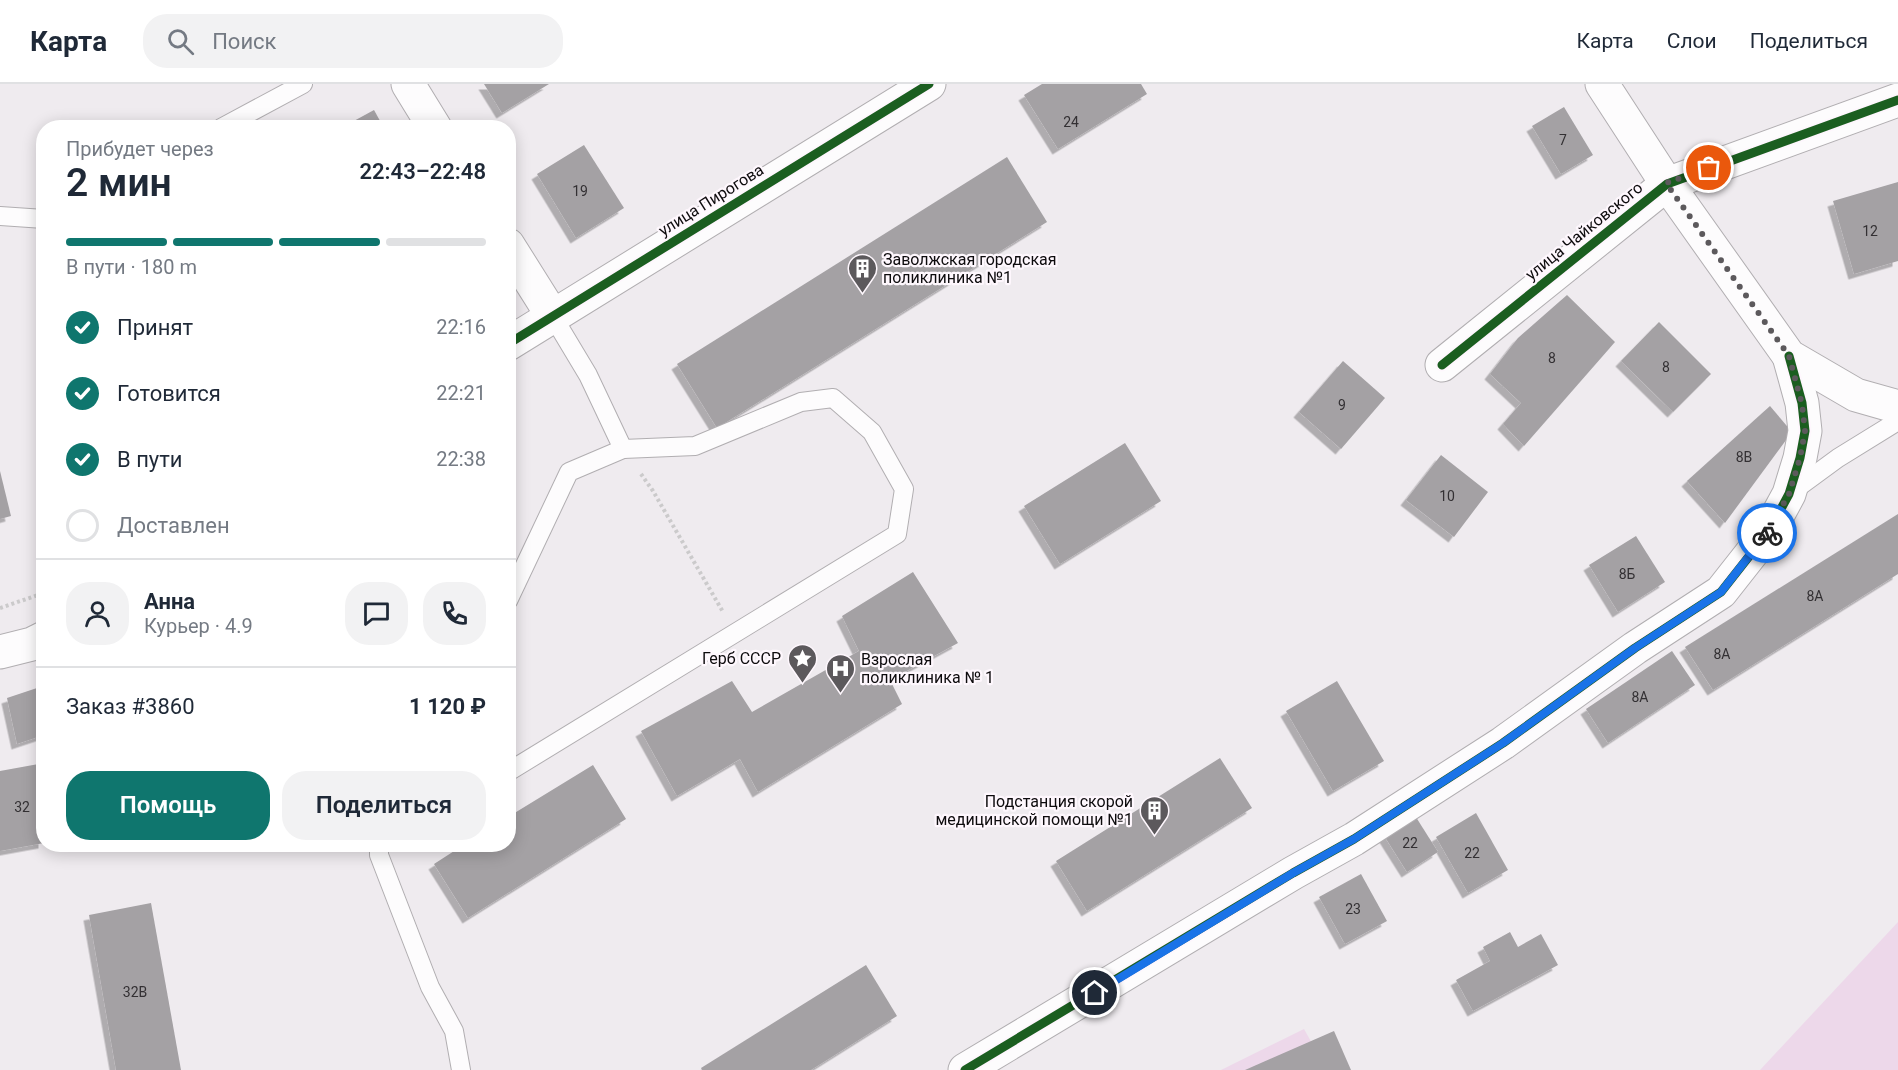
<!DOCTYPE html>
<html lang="ru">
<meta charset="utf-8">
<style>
:root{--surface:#fff;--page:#f2f2f3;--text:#1f2937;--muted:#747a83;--line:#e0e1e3;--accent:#0f766e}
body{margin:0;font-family:Roboto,sans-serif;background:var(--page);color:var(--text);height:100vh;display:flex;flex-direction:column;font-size:22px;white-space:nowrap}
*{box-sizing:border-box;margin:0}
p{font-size:20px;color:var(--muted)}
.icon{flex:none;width:33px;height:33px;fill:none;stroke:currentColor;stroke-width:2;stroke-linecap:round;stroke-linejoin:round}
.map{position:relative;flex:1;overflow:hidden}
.drawer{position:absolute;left:36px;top:36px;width:480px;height:732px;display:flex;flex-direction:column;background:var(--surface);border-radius:24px;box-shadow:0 3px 15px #0003}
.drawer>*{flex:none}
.pin{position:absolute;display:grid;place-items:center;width:51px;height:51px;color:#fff;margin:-26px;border:3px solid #fff;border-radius:50%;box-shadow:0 2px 6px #0007}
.courier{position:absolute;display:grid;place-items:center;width:60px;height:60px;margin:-30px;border:4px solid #1a73e8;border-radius:50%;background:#fff;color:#222;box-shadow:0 2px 8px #0007}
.head em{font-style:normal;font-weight:600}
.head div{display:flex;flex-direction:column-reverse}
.head{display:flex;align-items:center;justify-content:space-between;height:102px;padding:0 30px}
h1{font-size:39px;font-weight:600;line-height:45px}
.bar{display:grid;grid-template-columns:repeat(4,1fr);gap:9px 6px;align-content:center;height:72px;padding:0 30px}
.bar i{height:8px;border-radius:4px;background:var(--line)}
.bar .selected{background:var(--accent)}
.bar p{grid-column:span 4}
.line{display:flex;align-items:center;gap:15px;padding:0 30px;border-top:2px solid var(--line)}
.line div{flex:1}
.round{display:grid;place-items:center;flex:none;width:63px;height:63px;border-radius:24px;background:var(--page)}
ol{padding:0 30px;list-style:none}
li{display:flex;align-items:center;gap:18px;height:66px}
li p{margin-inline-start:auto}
li .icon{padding:6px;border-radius:50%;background:var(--accent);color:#fff;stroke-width:4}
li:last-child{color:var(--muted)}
li i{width:33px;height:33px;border:3px solid var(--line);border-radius:50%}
.primary-button{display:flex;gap:12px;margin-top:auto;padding:12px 30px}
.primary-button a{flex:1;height:69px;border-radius:24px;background:var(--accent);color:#fff;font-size:24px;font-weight:600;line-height:69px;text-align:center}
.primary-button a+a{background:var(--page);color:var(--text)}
header{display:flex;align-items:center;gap:36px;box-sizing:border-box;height:84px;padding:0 30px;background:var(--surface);border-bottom:2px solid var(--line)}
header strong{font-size:28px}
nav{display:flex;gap:33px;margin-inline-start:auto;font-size:21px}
.search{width:420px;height:54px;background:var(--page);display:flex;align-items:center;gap:15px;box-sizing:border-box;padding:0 21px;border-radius:24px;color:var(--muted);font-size:22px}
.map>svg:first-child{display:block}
.green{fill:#edd8ea}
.building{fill:#a4a1a4;filter:url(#shadow)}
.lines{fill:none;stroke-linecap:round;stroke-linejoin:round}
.service-casing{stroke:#b1aeb1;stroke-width:20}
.minor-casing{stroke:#b1aeb1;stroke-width:35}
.tertiary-casing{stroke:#b1aeb1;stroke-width:35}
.path{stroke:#cbcacb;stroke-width:4;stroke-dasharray:3 3;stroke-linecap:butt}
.service{stroke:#fdfcfd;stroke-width:18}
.minor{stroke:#fdfcfd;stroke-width:33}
.tertiary{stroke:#fdfcfd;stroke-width:33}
.cycleway-casing{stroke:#fef7fd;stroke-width:13}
.cycleway{stroke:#1b5e20;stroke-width:9}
.done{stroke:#5c595c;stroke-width:6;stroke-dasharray:0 10.8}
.route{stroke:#1a73e8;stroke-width:8}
.labels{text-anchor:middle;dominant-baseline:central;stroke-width:4.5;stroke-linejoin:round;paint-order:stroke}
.number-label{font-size:14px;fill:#333033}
.street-label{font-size:16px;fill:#0d0b0d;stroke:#fef7fd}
.poi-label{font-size:16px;fill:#0d0b0d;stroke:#fef7fd;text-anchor:start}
</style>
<header>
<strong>Карта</strong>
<div class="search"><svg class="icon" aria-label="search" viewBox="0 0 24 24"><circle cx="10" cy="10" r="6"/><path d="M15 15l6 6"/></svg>Поиск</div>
<nav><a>Карта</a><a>Слои</a><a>Поделиться</a></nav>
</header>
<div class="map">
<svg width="1898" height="986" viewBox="0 0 1898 986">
<defs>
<filter id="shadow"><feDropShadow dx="-5.5" dy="5.5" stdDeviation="0" flood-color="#0004"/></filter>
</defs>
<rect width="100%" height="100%" fill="#efebef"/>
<g class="green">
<polygon points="1898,838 1898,986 1760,986"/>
<polygon points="1304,945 1327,986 1221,986"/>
</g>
<g class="building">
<polygon points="484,0 549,0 502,29"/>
<polygon points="1042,0 1141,0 1147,10 1058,65 1024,11"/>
<polygon points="1564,23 1593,71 1561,90 1532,42"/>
<polygon points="374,26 384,44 341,44"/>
<polygon points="584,61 624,124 576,154 537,90"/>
<polygon points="1007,73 1047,138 717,344 677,280"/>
<polygon points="1898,98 1898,177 1854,190 1833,117"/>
<polygon points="1567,211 1615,258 1524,362 1503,340 1521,319 1490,290 1518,254"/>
<polygon points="1659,238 1711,290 1673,328 1621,277"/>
<polygon points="1343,277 1385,314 1341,365 1299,328"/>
<polygon points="1770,322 1792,348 1725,439 1687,397"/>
<polygon points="1125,359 1161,417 1060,480 1024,422"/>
<polygon points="1441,371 1488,408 1454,453 1406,416"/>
<polygon points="0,387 11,432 0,435"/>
<polygon points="1898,430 1898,490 1713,606 1685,563"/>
<polygon points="1636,452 1665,498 1618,528 1589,481"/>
<polygon points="913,488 958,559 890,596 902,620 758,708 740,675 677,712 641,647 732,597 752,628 859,567 842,532"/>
<polygon points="1672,567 1695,601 1608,659 1586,625"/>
<polygon points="1337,597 1384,677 1333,707 1286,627"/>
<polygon points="40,603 44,616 44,651 17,660 7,614"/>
<polygon points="1220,674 1252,724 1087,827 1056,777"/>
<polygon points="44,679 44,759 0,767 0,687"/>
<polygon points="593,681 626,735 468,834 434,780 465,760 508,760 508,733"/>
<polygon points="1476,729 1508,786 1468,809 1436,753"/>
<polygon points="1414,730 1438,768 1407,788 1383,750"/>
<polygon points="1361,790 1387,837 1345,860 1319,813"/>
<polygon points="151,819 181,986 116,986 89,831"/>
<polygon points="1510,848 1518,863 1541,850 1558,881 1473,927 1456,896 1490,877 1483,863"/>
<polygon points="866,881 897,932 811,986 702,986 701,984"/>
<polygon points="1334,947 1351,986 1245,986"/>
</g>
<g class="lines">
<defs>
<g id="service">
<polyline points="221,44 303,0"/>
<polyline points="0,132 44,135"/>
<polyline points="1793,407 1838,374 1898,337"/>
<polyline points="508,517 569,388 623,365 588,291 552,231"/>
<polyline points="508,688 897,450 904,405 872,348 833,314 801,318 695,362 623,365"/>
<polyline points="379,760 379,771 430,903 454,947 461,986"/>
</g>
<g id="minor">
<polyline points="408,0 435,44"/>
<polyline points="508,161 552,231"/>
<polyline points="1442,281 1667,100 1898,16"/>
<polyline points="965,986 1293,789 1354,755 1503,659 1635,564 1721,508 1769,447 1789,410 1800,374 1805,347 1802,319 1789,272"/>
</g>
<g id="tertiary">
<polyline points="1602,0 1667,100 1789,272 1856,311 1898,323"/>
<polyline points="508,260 929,0"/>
<polyline points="0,568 32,560 44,554"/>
</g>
</defs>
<use href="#service" class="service-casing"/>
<use href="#minor" class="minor-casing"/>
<use href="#tertiary" class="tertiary-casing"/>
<g class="path">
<polyline points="641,390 653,407 723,528"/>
<polyline points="0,524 44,509"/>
</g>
<use href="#service" class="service"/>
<use href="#minor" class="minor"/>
<use href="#tertiary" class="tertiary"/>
<defs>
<g id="cycleway">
<polyline points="508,260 929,0"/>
<polyline points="1442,281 1667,100 1898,16"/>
<polyline points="965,986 1293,789 1354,755 1503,659 1635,564 1721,508 1769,447 1789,410 1800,374 1805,347 1802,319 1789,272"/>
</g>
</defs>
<use href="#cycleway" class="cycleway-casing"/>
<use href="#cycleway" class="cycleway"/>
</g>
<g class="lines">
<polyline class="done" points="1709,84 1666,99 1789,272 1802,320 1805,347 1800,374 1789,410 1767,449"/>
<polyline class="route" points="1095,909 1293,789 1354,755 1503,659 1635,564 1721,508 1767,449"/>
</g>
<defs>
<symbol id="building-pin" viewBox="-11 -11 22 30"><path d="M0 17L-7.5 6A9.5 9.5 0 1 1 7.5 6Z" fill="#5c595c" stroke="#fef7fd"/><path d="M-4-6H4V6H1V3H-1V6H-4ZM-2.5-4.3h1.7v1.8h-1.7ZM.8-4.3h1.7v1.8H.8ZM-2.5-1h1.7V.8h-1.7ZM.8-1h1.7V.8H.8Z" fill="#fff"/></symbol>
<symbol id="sight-pin" viewBox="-11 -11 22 30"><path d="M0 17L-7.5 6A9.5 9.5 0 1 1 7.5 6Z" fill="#5c595c" stroke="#fef7fd"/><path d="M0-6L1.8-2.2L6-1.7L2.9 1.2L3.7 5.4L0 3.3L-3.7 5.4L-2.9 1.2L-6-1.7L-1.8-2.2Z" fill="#fff"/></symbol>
<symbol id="hospital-pin" viewBox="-11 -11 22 30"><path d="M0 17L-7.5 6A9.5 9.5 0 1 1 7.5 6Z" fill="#5c595c" stroke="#fef7fd"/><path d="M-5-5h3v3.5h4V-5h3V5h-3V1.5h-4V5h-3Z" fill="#fff"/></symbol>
</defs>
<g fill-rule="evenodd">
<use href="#building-pin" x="846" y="168" width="33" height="45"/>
<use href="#sight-pin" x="786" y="558" width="33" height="45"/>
<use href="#hospital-pin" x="824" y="568" width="33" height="45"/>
<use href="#building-pin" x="1138" y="710" width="33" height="45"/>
</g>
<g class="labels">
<g class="number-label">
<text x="1071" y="38">24</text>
<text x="1563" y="56">7</text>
<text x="580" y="107">19</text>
<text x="1870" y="147">12</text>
<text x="1552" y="274">8</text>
<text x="1666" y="283">8</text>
<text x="1342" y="321">9</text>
<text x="1744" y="373">8В</text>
<text x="1447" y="412">10</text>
<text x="1627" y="490">8Б</text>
<text x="1815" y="512">8А</text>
<text x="1722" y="570">8А</text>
<text x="1640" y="613">8А</text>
<text x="22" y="723">32</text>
<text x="1410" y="759">22</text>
<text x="1472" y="769">22</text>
<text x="1353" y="825">23</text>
<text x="135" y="908">32В</text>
</g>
<g class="street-label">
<text transform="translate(711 116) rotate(-32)">улица Пирогова</text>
<text transform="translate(1584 147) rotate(-39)">улица Чайковского</text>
</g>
<g class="poi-label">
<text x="883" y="175">Заволжская городская<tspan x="883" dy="18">поликлиника №1</tspan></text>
<text x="781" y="574" text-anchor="end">Герб СССР</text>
<text x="861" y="575">Взрослая<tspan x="861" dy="18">поликлиника № 1</tspan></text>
<text x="1133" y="717" text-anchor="end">Подстанция скорой<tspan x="1133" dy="18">медицинской помощи №1</tspan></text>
</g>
</g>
</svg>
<div class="pin" style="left:1709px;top:84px;background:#ea580c"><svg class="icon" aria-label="bag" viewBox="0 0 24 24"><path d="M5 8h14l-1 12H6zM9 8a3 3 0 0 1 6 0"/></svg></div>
<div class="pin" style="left:1095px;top:909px;background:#1f2937"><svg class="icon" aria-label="home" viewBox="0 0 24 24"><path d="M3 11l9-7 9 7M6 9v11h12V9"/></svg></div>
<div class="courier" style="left:1767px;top:449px"><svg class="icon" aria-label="bike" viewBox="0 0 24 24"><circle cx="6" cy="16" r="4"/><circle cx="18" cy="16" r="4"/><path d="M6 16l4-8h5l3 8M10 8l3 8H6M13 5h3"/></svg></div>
<section class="drawer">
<div class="head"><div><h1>2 мин</h1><p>Прибудет через</p></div><em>22:43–22:48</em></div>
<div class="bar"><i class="selected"></i><i class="selected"></i><i class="selected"></i><i></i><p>В пути · 180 m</p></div>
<ol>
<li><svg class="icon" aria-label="check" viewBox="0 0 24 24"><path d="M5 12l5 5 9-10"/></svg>Принят<p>22:16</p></li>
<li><svg class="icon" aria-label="check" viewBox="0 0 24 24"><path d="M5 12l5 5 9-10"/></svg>Готовится<p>22:21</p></li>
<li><svg class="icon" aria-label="check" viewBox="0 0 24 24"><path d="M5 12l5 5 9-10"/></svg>В пути<p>22:38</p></li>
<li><i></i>Доставлен</li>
</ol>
<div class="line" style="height:108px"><a class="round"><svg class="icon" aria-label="person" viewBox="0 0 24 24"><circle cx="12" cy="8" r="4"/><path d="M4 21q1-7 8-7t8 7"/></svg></a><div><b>Анна</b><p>Курьер · 4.9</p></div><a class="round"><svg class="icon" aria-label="chat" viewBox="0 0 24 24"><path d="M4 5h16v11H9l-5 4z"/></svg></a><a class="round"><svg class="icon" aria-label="phone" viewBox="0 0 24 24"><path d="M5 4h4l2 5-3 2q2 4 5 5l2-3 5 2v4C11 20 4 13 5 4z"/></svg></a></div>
<div class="line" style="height:78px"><div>Заказ #3860</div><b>1 120 ₽</b></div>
<div class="primary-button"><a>Помощь</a><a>Поделиться</a></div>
</section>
</div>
